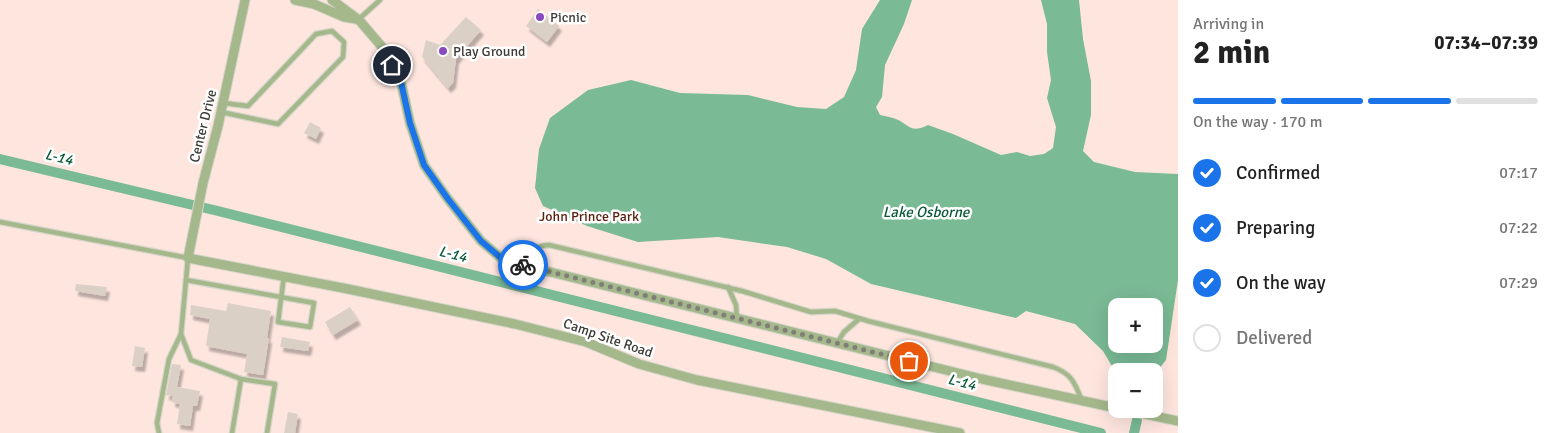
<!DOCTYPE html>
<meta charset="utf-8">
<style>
:root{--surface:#fff;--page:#f2f2f2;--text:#222;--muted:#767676;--line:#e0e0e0;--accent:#1a73e8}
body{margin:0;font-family:Signika,sans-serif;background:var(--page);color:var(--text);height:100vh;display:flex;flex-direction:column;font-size:19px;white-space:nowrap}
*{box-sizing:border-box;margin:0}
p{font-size:16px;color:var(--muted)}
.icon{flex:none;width:28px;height:28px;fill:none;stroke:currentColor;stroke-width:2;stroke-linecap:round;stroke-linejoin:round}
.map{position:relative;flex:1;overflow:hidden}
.drawer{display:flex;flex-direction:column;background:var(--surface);width:375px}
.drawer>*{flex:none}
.buttons{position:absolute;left:1108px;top:298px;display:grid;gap:10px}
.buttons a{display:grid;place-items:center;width:55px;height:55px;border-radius:10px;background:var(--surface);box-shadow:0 5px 20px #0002;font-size:25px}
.pin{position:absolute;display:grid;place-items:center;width:42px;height:42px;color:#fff;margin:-21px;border:2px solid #fff;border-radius:50%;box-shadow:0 1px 5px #0007}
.courier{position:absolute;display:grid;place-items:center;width:50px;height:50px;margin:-25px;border:4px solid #1a73e8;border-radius:50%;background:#fff;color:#222;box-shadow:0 1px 6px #0007}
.summary em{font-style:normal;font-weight:700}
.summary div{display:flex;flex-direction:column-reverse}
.summary{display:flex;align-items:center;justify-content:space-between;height:85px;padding:0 15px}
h1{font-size:32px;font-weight:700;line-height:38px}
.bar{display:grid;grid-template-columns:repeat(4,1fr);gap:8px 5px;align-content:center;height:60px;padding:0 15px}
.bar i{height:6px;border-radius:4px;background:var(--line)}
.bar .current{background:var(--accent)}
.bar p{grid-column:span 4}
ol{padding:0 15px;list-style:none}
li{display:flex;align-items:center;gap:15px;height:55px}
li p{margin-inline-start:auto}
li .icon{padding:5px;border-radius:50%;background:var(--accent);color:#fff;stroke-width:4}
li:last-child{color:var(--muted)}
li i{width:28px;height:28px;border:2px solid var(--line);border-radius:50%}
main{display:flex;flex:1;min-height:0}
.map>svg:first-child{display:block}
.green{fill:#fee6df;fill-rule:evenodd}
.water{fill:#7aba95;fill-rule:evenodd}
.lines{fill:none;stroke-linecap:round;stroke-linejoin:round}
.canal{stroke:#7aba95;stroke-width:10}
.building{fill:#dad0c6;filter:url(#shadow)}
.lane-casing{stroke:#d7d5c9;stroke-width:7}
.street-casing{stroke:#d7d5c9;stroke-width:11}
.lane{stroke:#a4b88c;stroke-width:4.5}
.street{stroke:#a4b88c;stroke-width:9}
.done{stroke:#807f77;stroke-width:5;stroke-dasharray:0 9}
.route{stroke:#1a73e8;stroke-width:6}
.poi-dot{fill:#8a4abf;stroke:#fff;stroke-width:2}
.labels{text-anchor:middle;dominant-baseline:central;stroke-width:5;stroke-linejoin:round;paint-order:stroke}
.poi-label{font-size:14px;fill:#3d3c37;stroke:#fff;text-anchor:start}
.street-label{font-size:14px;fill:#3d3c37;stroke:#fff}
.park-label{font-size:14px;fill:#591e0b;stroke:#fff}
.water-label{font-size:15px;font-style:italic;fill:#0c5b38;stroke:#fff}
</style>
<main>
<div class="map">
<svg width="1178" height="433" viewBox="0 0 1178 433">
<defs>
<filter id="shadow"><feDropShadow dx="3" dy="5" stdDeviation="1" flood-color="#0004"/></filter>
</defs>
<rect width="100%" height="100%" fill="#fdfbed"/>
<path class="green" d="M0,0H1178V433H0ZM1116,306H1154V344H1116ZM1116,371H1154V409H1116Z"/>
<path class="water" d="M880,0H912L904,24L885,65L882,97L876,107L880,115C885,116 891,117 896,119C910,125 910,134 928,125L953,134L1001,155L1017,152L1030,156L1044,154L1053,148L1056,127L1047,98L1051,80L1047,52V24L1041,0H1079L1083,39L1091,81V115L1083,151L1094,162L1135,172L1178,174V280L1166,360L1154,375V371H1116V373L1103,351L1075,324L1026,311L1016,318L871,284L826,259L787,247L718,237L638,242L587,226L543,206L535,188L539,149L550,118L588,90L631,80L680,93L748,95L797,107L826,109L844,97L856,70L862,29ZM1116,306H1154V344H1116Z"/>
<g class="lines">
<g class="canal">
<polyline points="0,159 218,211 1101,433"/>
<polyline points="1134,433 1137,420"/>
</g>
</g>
<g class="building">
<polygon points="538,9 559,26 547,42 526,26"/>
<polygon points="466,17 481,30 456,59 453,83 448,88 422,57 426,40 440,45"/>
<polygon points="310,122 321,128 316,139 304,133"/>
<polygon points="76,284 107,287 105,296 75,291"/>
<polygon points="228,303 271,311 267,338 269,338 263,375 244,372 247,354 206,346 210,319 190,315 191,305 226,311"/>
<polygon points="350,307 358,320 333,335 325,322"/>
<polygon points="282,337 310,342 308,351 280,347"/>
<polygon points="135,346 145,348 142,367 132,366"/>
<polygon points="172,364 181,365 177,387 200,391 197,406 193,406 190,426 177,424 180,404 172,402 173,396 166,395"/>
<polygon points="288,412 298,414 295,433 284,433"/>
</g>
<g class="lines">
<defs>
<g id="lane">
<polyline points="359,19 380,0"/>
<polyline points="221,112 278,124 343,57 344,42 332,31 316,34 248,106 223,103"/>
<polyline points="0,222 188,258 186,280 314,303 310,327 278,322 284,276"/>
<path d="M519,264C529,254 535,245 549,245L742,291L801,309L811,312L835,311L868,321L1053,367C1070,373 1075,382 1081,399"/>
<polyline points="186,280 181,334 191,360 241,379 275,384 267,433"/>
<polyline points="728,287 736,305 737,318"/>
<polyline points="837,343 844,332 859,319"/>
<polyline points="159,433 157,423 169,359 181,334"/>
<polyline points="232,433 241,379"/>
</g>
<g id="street">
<polyline points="245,0 218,126 203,183 188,258 348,289 515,324 586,342 639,364 697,380 960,433"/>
<polyline points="295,0 314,4 344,17 356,19"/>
<polyline points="332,0 359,20 383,48 401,82 410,123 424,165 448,199 481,241 501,258 530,267 982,379 1116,408"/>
<polyline points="1122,409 1178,421"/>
</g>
</defs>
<use href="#lane" class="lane-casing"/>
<use href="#street" class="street-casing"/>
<use href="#lane" class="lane"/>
<use href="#street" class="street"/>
</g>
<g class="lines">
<polyline class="done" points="523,265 909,361"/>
<polyline class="route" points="392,65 401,82 410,123 424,165 448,199 481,241 501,258 523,265"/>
</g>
<g class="poi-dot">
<circle cx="540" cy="17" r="5"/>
<circle cx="443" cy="51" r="5"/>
</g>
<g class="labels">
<g class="poi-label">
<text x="550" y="17">Picnic</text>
<text x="453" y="51">Play Ground</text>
</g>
<g class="street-label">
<text transform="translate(203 126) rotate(-76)">Center Drive</text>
<text transform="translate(608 338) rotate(19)">Camp Site Road</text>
</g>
<g class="park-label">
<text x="589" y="216">John Prince Park</text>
</g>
<g class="water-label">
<text transform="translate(59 157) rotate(13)">L-14</text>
<text x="926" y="212">Lake Osborne</text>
<text transform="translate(453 254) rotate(14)">L-14</text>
<text transform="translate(962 382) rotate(14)">L-14</text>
</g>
</g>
</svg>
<div class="buttons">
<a>+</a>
<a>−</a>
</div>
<div class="pin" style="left:909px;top:361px;background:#ea580c"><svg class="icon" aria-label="bag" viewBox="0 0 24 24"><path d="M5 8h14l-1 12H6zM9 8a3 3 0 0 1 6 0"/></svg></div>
<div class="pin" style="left:392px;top:65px;background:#1f2937"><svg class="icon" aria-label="home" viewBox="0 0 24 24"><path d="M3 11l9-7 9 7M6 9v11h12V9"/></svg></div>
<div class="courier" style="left:523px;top:265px"><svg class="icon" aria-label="bike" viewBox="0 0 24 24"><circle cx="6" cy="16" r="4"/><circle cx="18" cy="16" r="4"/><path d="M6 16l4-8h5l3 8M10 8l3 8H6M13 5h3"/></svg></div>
</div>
<section class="drawer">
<div class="summary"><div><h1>2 min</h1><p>Arriving in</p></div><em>07:34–07:39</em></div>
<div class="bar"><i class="current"></i><i class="current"></i><i class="current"></i><i></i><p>On the way · 170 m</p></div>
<ol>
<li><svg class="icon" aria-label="check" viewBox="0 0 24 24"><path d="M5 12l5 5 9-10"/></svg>Confirmed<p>07:17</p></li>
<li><svg class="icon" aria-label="check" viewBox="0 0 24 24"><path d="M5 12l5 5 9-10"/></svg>Preparing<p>07:22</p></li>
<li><svg class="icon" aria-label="check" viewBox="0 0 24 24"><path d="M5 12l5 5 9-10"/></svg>On the way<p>07:29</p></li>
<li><i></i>Delivered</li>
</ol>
</section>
</main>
